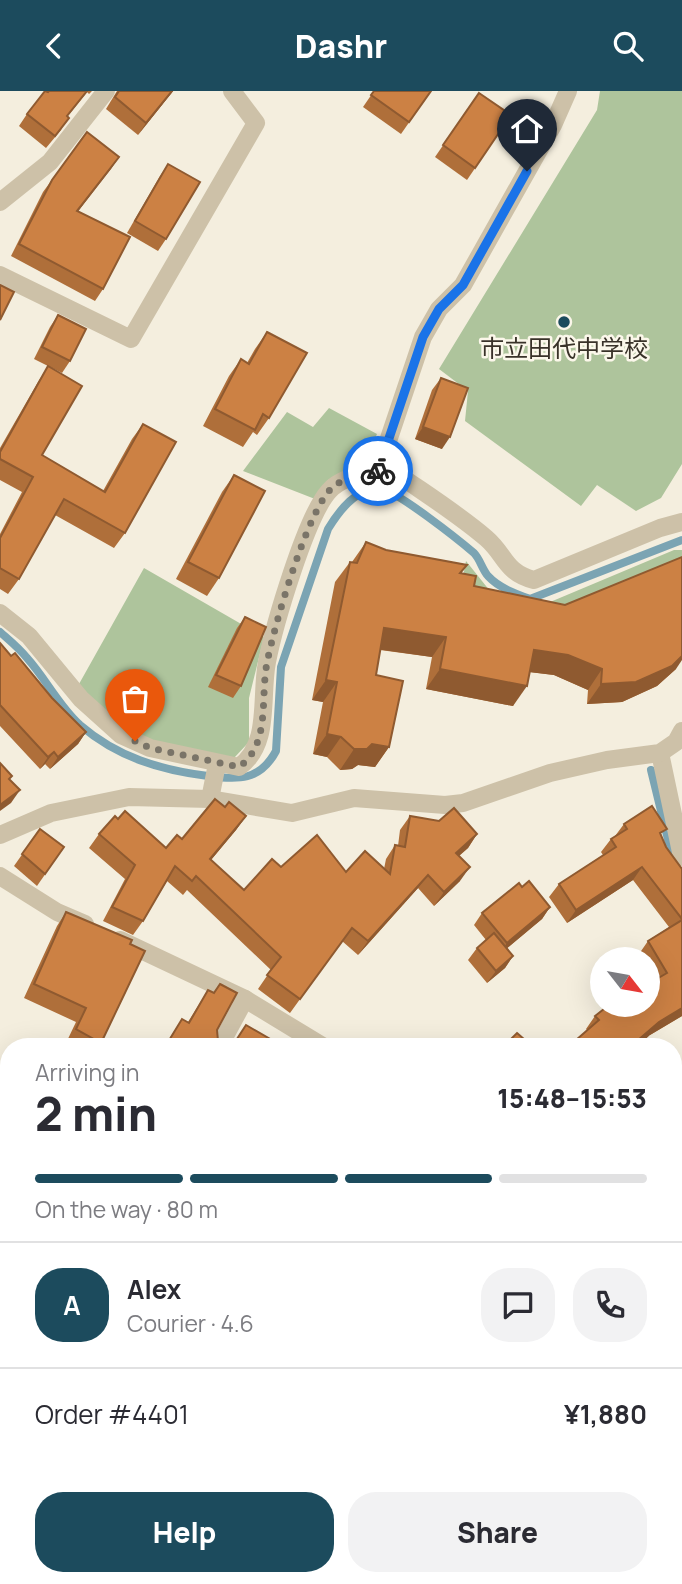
<!DOCTYPE html>
<meta charset="utf-8">
<style>
:root{--surface:#fff;--page:#f2f2f3;--text:#2b2b33;--muted:#7c7c81;--line:#e1e1e2;--accent:#1c4b5d}
body{margin:0;font-family:Manrope,"Noto Sans JP",sans-serif;background:var(--page);color:var(--text);height:100vh;display:flex;flex-direction:column;font-size:26px;white-space:nowrap}
*{box-sizing:border-box;margin:0}
p{font-size:23px;color:var(--muted)}
.icon{flex:none;width:38px;height:38px;fill:none;stroke:currentColor;stroke-width:2;stroke-linecap:round;stroke-linejoin:round}
.map{position:relative;flex:1;overflow:hidden}
.side{position:absolute;left:0px;top:947px;width:682px;height:548px;display:flex;flex-direction:column;background:var(--surface);border-radius:28px 28px 0 0;box-shadow:0 7px 28px #0002}
.side>*{flex:none}
.needle{width:46px;rotate:121deg}
.controls{position:absolute;left:590px;top:856px;display:grid;gap:14px}
.controls a{display:grid;place-items:center;width:70px;height:70px;border-radius:50%;background:var(--surface);box-shadow:0 7px 28px #0002;font-size:35px}
.pin{position:absolute;display:grid;place-items:center;width:60px;height:60px;color:#fff;margin:-72px -30px;border-radius:50% 50% 50% 0;rotate:-45deg;box-shadow:0 0 7px #0007}
.pin .icon{rotate:45deg}
.courier{position:absolute;display:grid;place-items:center;width:70px;height:70px;margin:-35px;border:5px solid #1a73e8;border-radius:50%;background:#fff;color:#222;box-shadow:0 2px 9px #0007}
.overview em{font-style:normal;font-weight:800}
.overview div{display:flex;flex-direction:column-reverse}
.overview{display:flex;align-items:center;justify-content:space-between;height:119px;padding:0 35px}
h1{font-size:46px;font-weight:800;line-height:52px}
.bar{display:grid;grid-template-columns:repeat(4,1fr);gap:10px 7px;align-content:center;height:84px;padding:0 35px}
.bar i{height:9px;border-radius:5px;background:var(--line)}
.bar .current{background:var(--accent)}
.bar p{grid-column:span 4}
.line{display:flex;align-items:center;gap:18px;padding:0 35px;border-top:2px solid var(--line)}
.line div{flex:1}
.round{display:grid;place-items:center;flex:none;width:74px;height:74px;border-radius:28px;background:var(--page)}
.action{display:flex;gap:14px;margin-top:auto;padding:14px 35px}
.action a{flex:1;height:80px;border-radius:28px;background:var(--accent);color:#fff;font-size:28px;font-weight:800;line-height:80px;text-align:center}
.action a+a{background:var(--page);color:var(--text)}
header{display:flex;justify-content:space-between;align-items:center;height:91px;padding:0 35px;background:var(--accent);color:#fff;font-size:32px;font-weight:800}
.map>svg:first-child{display:block}
.green{fill:#aec49c}
.lines{fill:none;stroke-linecap:round;stroke-linejoin:round}
.stream{stroke:#7ba4b3;stroke-width:8}
.street{stroke:#cdc1a8;stroke-width:18}
.wall{fill:#af6f3a}
.shaded-wall{fill:#8f5a30}
.building{fill:#cc8144;stroke:#8f5a30;stroke-width:2}
.done{stroke:#7a7468;stroke-width:7;stroke-dasharray:0 12.6}
.route{stroke:#1a73e8;stroke-width:9}
.poi-dot{fill:#1c4b5d;stroke:#fbf7ea;stroke-width:2.5}
.labels{text-anchor:middle;dominant-baseline:central;stroke-width:5;stroke-linejoin:round;paint-order:stroke}
.poi-label{font-size:24px;fill:#393229;stroke:#fbf7ea}
</style>
<header><svg class="icon" aria-label="back" viewBox="0 0 24 24"><path d="M15 5l-7 7 7 7"/></svg>Dashr<svg class="icon" aria-label="search" viewBox="0 0 24 24"><circle cx="10" cy="10" r="6"/><path d="M15 15l6 6"/></svg></header>
<div class="map">
<svg width="682" height="1493" viewBox="0 0 682 1493">
<rect width="100%" height="100%" fill="#f4eede"/>
<g class="green">
<polygon points="600,0 682,0 682,373 661,407 636,420 597,394 581,415 465,330 468,300 439,278 597,19"/>
<polygon points="329,317 377,343 364,373 328,389 315,408 243,380 287,321 313,336"/>
<polygon points="674,459 682,459 682,472 547,529 462,491 466,470 490,500 543,514"/>
<polygon points="144,477 264,546 249,607 249,651 234,667 145,649 106,627 79,593"/>
</g>
<g class="lines">
<g class="stream">
<path d="M0,541C9,549 19,557 27,567C46,588 59,615 80,634C117,666 160,679 208,685C238,689 260,690 276,660L281,576L328,438C339,420 357,395 381,398C396,399 460,450 474,462C480,468 482,478 488,485C499,497 516,503 530,508L682,449"/>
<polyline points="651,679 674,773"/>
</g>
<g class="street">
<path d="M568,0L553,34L463,194L439,218L423,246L378,380L396,382C426,403 458,423 486,447C506,464 504,481 534,489L660,437L682,431"/>
<polyline points="0,111 50,71 106,0"/>
<polyline points="0,184 131,248 256,32 232,0"/>
<path d="M0,522L29,545L81,608L121,644L150,657L239,676C271,653 260,607 267,571C274,535 306,425 329,400C341,386 362,384 378,380"/>
<polyline points="660,662 682,766"/>
<polyline points="210,708 217,673"/>
<polyline points="0,744 51,722 129,706 210,708 292,722 354,707 445,714 463,712 550,682 607,669 660,662 676,651 682,640"/>
<polyline points="0,785 57,821 85,833"/>
<polyline points="120,849 245,908 324,956"/>
<polyline points="219,956 245,908"/>
<polyline points="674,1146 682,1142"/>
<polyline points="0,1160 9,1162"/>
<polyline points="674,1296 682,1294"/>
<polyline points="0,1390 9,1395"/>
<polyline points="121,1486 129,1493"/>
<polyline points="350,1493 355,1486"/>
</g>
</g>
<g class="wall">
<polygon points="49,0 92,0 89,3 87,1 67,26 61,39 46,57 19,35 27,23"/>
<polygon points="117,0 173,0 138,44 106,18"/>
<polygon points="374,0 431,0 401,43 363,16"/>
<polygon points="479,2 511,24 467,89 435,66"/>
<polygon points="87,41 119,66 78,120 103,198 95,210 11,165 43,101"/>
<polygon points="168,73 166,148 158,160 127,142 160,85"/>
<polygon points="58,224 70,270 62,282 34,268 50,236"/>
<polygon points="267,241 269,327 257,344 253,341 243,356 203,335 229,285 241,268 247,272 255,258"/>
<polygon points="48,275 42,364 103,400 132,348 143,333 125,442 114,457 55,424 19,488 8,503 0,498 0,443 22,401 0,389 0,357 38,291"/>
<polygon points="441,287 442,358 415,348 432,299"/>
<polygon points="234,384 219,487 207,505 176,488 222,401"/>
<polygon points="366,451 386,459 461,482 474,495 676,578 657,595 622,611 587,613 588,599 554,584 530,581 513,615 426,598 432,566 380,559 376,584 389,656 375,676 358,674 352,678 340,679 327,666 313,663 323,611 312,609 335,491 350,471 352,471"/>
<polygon points="245,526 241,595 233,607 208,596 237,537"/>
<polygon points="0,552 11,565 86,641 78,653 50,678 45,673 40,678 0,635"/>
<polygon points="225,716 246,725 236,739 211,769 244,799 281,776 346,781 384,778 386,768 395,754 398,755 400,739 410,725 477,743 468,757 459,765 460,790 434,815 418,797 358,864 342,850 290,922 258,898 271,879 187,799 183,804 167,790 143,830 133,844 103,830 125,788 89,757 99,743 118,728 166,757 182,748"/>
<polygon points="624,733 661,745 666,756 682,778 682,925 650,944 587,939 586,938 595,925 648,914 654,889 648,878 648,868 642,868 639,863 648,850 669,836 633,789 567,832 549,806 559,793 603,764 601,761 611,748 615,745"/>
<polygon points="40,738 64,756 37,795 14,775"/>
<polygon points="522,796 550,816 542,828 507,857 513,865 505,877 487,892 468,869 477,857 486,849 474,834 482,822"/>
<polygon points="66,821 130,853 101,952 99,956 72,956 66,952 76,931 24,907 57,835"/>
<polygon points="220,893 217,939 218,950 223,954 284,956 164,956 182,928 188,931 208,899 213,902"/>
<polygon points="509,950 533,956 505,956"/>
<polygon points="677,1034 682,1036 682,1095 674,1086 674,1037"/>
<polygon points="9,1247 9,1273 0,1267 0,1260"/>
<polygon points="9,1336 9,1359 0,1353 0,1348"/>
<polygon points="682,1412 682,1493 676,1493 674,1482 674,1414"/>
<polygon points="0,1422 7,1426 9,1422 9,1486 37,1486 32,1493 9,1493 0,1489"/>
<polygon points="154,1486 221,1486 214,1493 183,1493 180,1489 176,1493 161,1493"/>
<polygon points="428,1486 584,1486 585,1493 430,1493"/>
</g>
<g class="shaded-wall">
<polygon points="172,0 173,0 138,44 146,32"/>
<polygon points="119,66 111,78 69,132 77,120"/>
<polygon points="423,336 450,346 442,358 415,348"/>
<polygon points="384,537 446,546 432,566 369,557"/>
<polygon points="534,559 568,564 602,578 588,599 554,584 520,580"/>
<polygon points="682,565 682,569 676,578 657,595 622,611 587,613 601,593"/>
<polygon points="440,578 527,595 513,615 426,598"/>
<polygon points="326,589 337,591 323,611 312,609"/>
<polygon points="86,641 78,653 50,678 58,666"/>
<polygon points="327,643 341,646 327,666 313,663"/>
<polygon points="372,653 389,656 375,676 358,674 352,678 340,679 354,658"/>
<polygon points="54,661 45,673 40,678 48,666"/>
<polygon points="20,699 11,712 0,720 0,714"/>
<polygon points="246,725 236,739 200,782 210,768"/>
<polygon points="477,743 468,757 446,776 456,762"/>
<polygon points="470,776 460,790 434,815 444,801"/>
<polygon points="642,776 633,789 567,832 576,819"/>
<polygon points="428,784 418,797 358,864 368,850"/>
<polygon points="550,816 542,828 499,864 507,852"/>
<polygon points="513,865 505,877 487,892 496,880"/>
<polygon points="682,917 682,925 650,944 637,956 630,956 659,931"/>
<polygon points="682,1211 682,1217 674,1224 674,1217"/>
<polygon points="682,1265 682,1276 674,1277 674,1266"/>
<polygon points="682,1336 682,1346 674,1347 674,1337"/>
<polygon points="179,1486 182,1486 176,1493 174,1493"/>
<polygon points="217,1486 221,1486 214,1493 210,1493"/>
</g>
<g class="building">
<polygon points="45,0 48,1 49,0 87,0 67,25 69,27 55,45 27,23"/>
<polygon points="119,0 172,0 146,32 115,6"/>
<polygon points="374,0 431,0 409,31 371,4"/>
<polygon points="479,2 511,24 475,77 443,54"/>
<polygon points="87,41 119,66 77,120 130,146 103,198 19,153 52,89"/>
<polygon points="168,73 200,91 166,148 135,130"/>
<polygon points="0,194 14,201 0,229"/>
<polygon points="58,224 86,238 70,270 42,256"/>
<polygon points="267,241 307,262 269,327 263,323 255,339 215,318 241,268 249,273"/>
<polygon points="48,275 82,295 42,364 105,401 143,333 176,351 125,442 64,408 19,488 0,477 0,447 33,386 0,368 0,361"/>
<polygon points="441,287 468,297 450,346 423,336"/>
<polygon points="234,384 265,400 219,487 188,471"/>
<polygon points="366,451 386,459 467,474 460,482 476,485 474,495 565,514 682,466 682,565 672,575 636,591 601,593 602,578 568,564 534,559 527,595 440,578 446,546 384,537 376,584 403,590 389,656 372,653 367,658 354,658 341,646 327,643 337,591 326,589 350,471 357,472"/>
<polygon points="245,526 266,536 241,595 216,584"/>
<polygon points="0,552 11,565 15,562 52,607 86,641 58,666 54,661 48,666 0,614"/>
<polygon points="0,672 12,685 9,688 20,699 0,714"/>
<polygon points="215,708 225,716 229,711 246,725 210,768 244,799 272,768 281,776 317,744 346,781 365,760 390,783 395,754 405,756 410,725 439,730 454,717 477,743 456,762 470,776 444,801 428,784 368,850 352,837 300,908 267,884 281,866 196,785 192,790 175,775 143,830 112,816 135,774 99,743 115,725 118,728 125,720 166,757 177,744 182,748"/>
<polygon points="652,715 667,738 660,742 666,756 682,778 682,828 642,776 576,819 559,793 616,756 611,748 627,738 624,733"/>
<polygon points="40,738 64,756 45,783 22,763"/>
<polygon points="529,790 550,816 507,852 482,822 519,792 522,796"/>
<polygon points="66,821 132,849 130,853 145,860 101,952 76,938 86,917 34,893"/>
<polygon points="682,829 682,917 659,931 630,956 568,956 599,929 595,925 609,914 648,914 648,893 667,882 648,850"/>
<polygon points="494,842 513,865 496,880 477,857"/>
<polygon points="220,893 237,902 217,939 218,950 223,954 233,954 246,934 284,956 165,956 182,928 189,932 208,899 214,902"/>
<polygon points="517,942 533,956 514,956 509,950"/>
<polygon points="677,1034 682,1036 682,1067 679,1063 674,1073 674,1037 675,1037"/>
<polygon points="674,1175 682,1186 682,1211 674,1217"/>
<polygon points="682,1232 682,1265 674,1266 674,1233"/>
<polygon points="682,1306 682,1336 674,1337 674,1308"/>
<polygon points="682,1412 682,1470 674,1429 674,1414"/>
<polygon points="0,1422 7,1426 9,1424 9,1475 4,1483 0,1480"/>
<polygon points="27,1486 37,1486 34,1490"/>
<polygon points="66,1486 70,1486 79,1493 64,1493"/>
<polygon points="197,1486 217,1486 210,1493 204,1493"/>
<polygon points="280,1486 333,1486 328,1491 328,1493 273,1493"/>
<polygon points="440,1486 584,1486 585,1493 441,1493"/>
</g>
<g class="lines">
<path class="done" d="M135,650L150,657L239,676C271,653 260,607 267,572C274,535 306,426 329,400C341,386 361,384 378,380"/>
<polyline class="route" points="378,380 423,246 439,218 463,194 527,80"/>
</g>
<circle class="poi-dot" cx="564" cy="231" r="7"/>
<g class="labels">
<g class="poi-label">
<text x="564" y="256">市立田代中学校</text>
</g>
</g>
</svg>
<div class="controls">
<a><svg class="needle" viewBox="-14 -14 28 28"><path d="M0-13l5 13h-10z" fill="#e53935"/><path d="M0 13l5-13h-10z" fill="#7c7c81"/></svg></a>
</div>
<div class="pin" style="left:135px;top:650px;background:#ea580c"><svg class="icon" aria-label="bag" viewBox="0 0 24 24"><path d="M5 8h14l-1 12H6zM9 8a3 3 0 0 1 6 0"/></svg></div>
<div class="pin" style="left:527px;top:80px;background:#1f2937"><svg class="icon" aria-label="home" viewBox="0 0 24 24"><path d="M3 11l9-7 9 7M6 9v11h12V9"/></svg></div>
<div class="courier" style="left:378px;top:380px"><svg class="icon" aria-label="bike" viewBox="0 0 24 24"><circle cx="6" cy="16" r="4"/><circle cx="18" cy="16" r="4"/><path d="M6 16l4-8h5l3 8M10 8l3 8H6M13 5h3"/></svg></div>
<section class="side">
<div class="overview"><div><h1>2 min</h1><p>Arriving in</p></div><em>15:48–15:53</em></div>
<div class="bar"><i class="current"></i><i class="current"></i><i class="current"></i><i></i><p>On the way · 80 m</p></div>
<div class="line" style="height:126px"><b class="round" style="background:var(--accent);color:#fff">A</b><div><b>Alex</b><p>Courier · 4.6</p></div><a class="round"><svg class="icon" aria-label="chat" viewBox="0 0 24 24"><path d="M4 5h16v11H9l-5 4z"/></svg></a><a class="round"><svg class="icon" aria-label="phone" viewBox="0 0 24 24"><path d="M5 4h4l2 5-3 2q2 4 5 5l2-3 5 2v4C11 20 4 13 5 4z"/></svg></a></div>
<div class="line" style="height:91px"><div>Order #4401</div><b>¥1,880</b></div>
<div class="action"><a>Help</a><a>Share</a></div>
</section>
</div>
